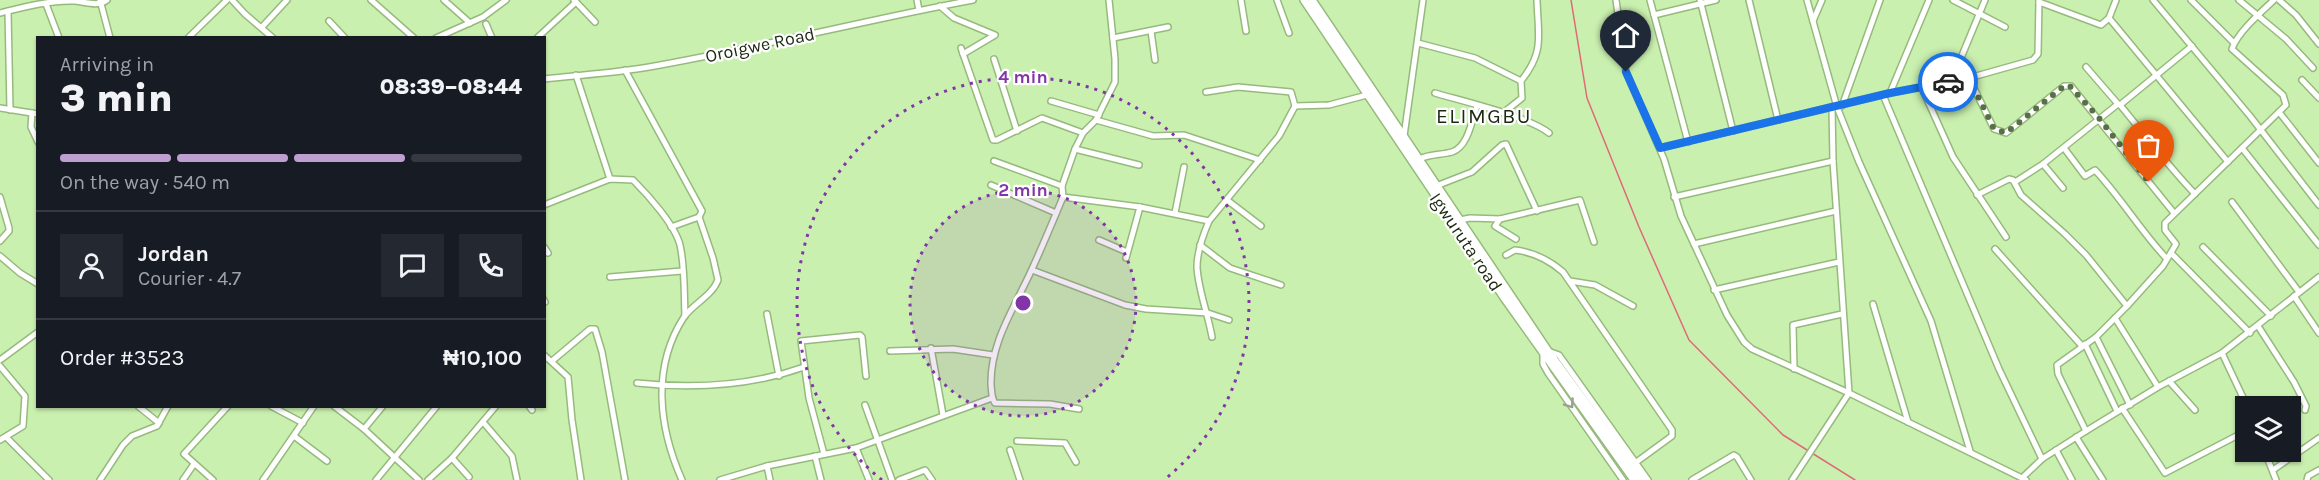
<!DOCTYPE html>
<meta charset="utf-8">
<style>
:root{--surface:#171b24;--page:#242831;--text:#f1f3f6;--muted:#9ea1a6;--line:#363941;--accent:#bf9ed2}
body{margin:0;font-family:Karla,sans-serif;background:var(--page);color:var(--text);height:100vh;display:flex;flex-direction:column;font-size:22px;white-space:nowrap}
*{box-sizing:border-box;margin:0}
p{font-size:20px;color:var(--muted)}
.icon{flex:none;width:33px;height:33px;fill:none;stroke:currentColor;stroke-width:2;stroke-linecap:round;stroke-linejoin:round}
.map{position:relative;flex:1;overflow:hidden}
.details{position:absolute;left:36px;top:36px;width:510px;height:372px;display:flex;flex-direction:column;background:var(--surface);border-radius:0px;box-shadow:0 2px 4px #0004}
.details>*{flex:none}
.buttons{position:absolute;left:2235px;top:396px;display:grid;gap:12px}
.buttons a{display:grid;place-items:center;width:66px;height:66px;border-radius:0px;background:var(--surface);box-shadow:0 2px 4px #0004;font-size:30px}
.pin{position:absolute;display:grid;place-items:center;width:51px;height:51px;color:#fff;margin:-62px -26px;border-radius:50% 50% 50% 0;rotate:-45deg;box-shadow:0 0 6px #0007}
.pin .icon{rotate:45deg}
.courier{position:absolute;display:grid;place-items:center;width:60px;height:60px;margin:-30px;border:4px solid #1a73e8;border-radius:50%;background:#fff;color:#222;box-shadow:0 2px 8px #0007}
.overview em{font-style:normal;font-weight:800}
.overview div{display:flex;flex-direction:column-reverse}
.overview{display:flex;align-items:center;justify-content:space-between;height:102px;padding:0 24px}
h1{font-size:39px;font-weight:800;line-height:45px}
.bar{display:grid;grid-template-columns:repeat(4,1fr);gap:9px 6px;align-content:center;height:72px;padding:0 24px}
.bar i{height:8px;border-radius:4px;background:var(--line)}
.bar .selected{background:var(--accent)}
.bar p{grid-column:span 4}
.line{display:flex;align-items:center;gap:15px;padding:0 24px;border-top:2px solid var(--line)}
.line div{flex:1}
.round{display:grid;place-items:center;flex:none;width:63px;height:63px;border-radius:0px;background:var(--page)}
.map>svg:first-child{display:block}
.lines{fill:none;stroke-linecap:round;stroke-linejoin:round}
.stream{stroke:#e06879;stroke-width:1.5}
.minor-casing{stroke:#96ba7d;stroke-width:8}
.major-casing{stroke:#96ba7d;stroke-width:10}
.minor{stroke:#fff;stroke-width:5}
.major{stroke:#fff;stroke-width:7}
.oneway{stroke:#989f93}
.done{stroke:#586f48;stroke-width:6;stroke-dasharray:0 10.8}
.route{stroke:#1a73e8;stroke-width:8}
.ring{fill:none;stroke:#8235a6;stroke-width:3;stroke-dasharray:3 6}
.labels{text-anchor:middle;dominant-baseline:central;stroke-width:4.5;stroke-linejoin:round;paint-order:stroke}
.street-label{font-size:18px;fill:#1b2910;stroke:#fff}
.quarter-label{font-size:21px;letter-spacing:1.5px;fill:#1b2910;stroke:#fff}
.centre{fill:#8235a6;stroke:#fff;stroke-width:3}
.ring-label{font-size:18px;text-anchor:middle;font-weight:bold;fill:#8235a6;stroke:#fff;stroke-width:4.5;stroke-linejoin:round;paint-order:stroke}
</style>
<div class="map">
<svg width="2319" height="480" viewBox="0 0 2319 480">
<rect width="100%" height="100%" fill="#caf0b0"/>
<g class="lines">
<polyline class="stream" points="1571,0 1587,98 1639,227 1689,340 1783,435 1855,480"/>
<defs>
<g id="minor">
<polyline points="100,0 110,38"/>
<polyline points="232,0 245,14 273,38"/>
<polyline points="371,0 414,38"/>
<polyline points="444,0 470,23"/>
<polyline points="917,0 919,10"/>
<polyline points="1241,0 1246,31"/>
<polyline points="1277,0 1289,33"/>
<polyline points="1616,0 1626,72 1664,159 1681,216 1727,315 1744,342 1752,349 1849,393 1792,480"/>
<polyline points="1650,0 1688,142"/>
<polyline points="1700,0 1733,131"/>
<polyline points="1749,0 1778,120"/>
<polyline points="1807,0 1837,107 1859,162 1931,321 1970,451"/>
<polyline points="1953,0 2005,27"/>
<polyline points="2153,0 2250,116 2319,205"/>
<polyline points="2191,0 2234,43"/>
<polyline points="2239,0 2286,39 2313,68"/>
<polyline points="2279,0 2296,15 2319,44"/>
<polyline points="576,2 595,22"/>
<polyline points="2039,2 2101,25 2109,18 2116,0"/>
<polyline points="46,4 59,38"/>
<polyline points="940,6 954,18 995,35 963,54"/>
<polyline points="8,11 10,110"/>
<path d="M0,13C24,7 50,0 75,1C86,2 98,7 107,0"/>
<polyline points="1654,15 1716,0"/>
<polyline points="2109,18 2228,162"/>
<polyline points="329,21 345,38"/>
<polyline points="1813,21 1822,0"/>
<polyline points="486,24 492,38"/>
<polyline points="262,27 287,0"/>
<polyline points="1151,31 1155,60"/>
<polyline points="188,38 227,0"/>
<polyline points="436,38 483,17 506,0"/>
<polyline points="537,38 576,2 574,0"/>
<polyline points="1113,38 1168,27"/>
<polyline points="1418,43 1475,58 1521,81"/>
<polyline points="961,48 993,140 997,140 1042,118 1083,133"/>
<polyline points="994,59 1017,131"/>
<polyline points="2086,67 2118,104"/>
<path d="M625,70L702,211L699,217L713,258L718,280C712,296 693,304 684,317C651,368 659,428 682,480"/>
<polyline points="576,75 610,179"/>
<polyline points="1969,78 1994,129 2006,133 2064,86 2071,86 2174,213"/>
<path d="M544,79C579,75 615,73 649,67C758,48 865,20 973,0"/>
<polyline points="2302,80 2319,98"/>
<polyline points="1951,82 1985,0"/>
<polyline points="1922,88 1953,157 2006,237"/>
<path d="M1206,92L1238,87L1291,92L1295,106L1279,136L1209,221C1203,235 1197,251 1197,267C1198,289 1208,314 1212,337"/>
<path d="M1435,93C1462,101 1530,117 1549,133"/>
<polyline points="1890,93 1929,0"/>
<polyline points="1883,95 1999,369 2042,459"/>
<polyline points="1051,101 1099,115"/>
<path d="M2120,105C2145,135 2168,166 2195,194"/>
<polyline points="1295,106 1329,105 1367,95"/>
<polyline points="1842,106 1880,0"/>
<polyline points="0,108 38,114"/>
<polyline points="1832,108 1833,161 1849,393 2026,480"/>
<polyline points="2279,112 2319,163"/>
<polyline points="32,113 31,127 38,142"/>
<path d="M1503,113L1522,98L1521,81C1545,51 1538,36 1537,0"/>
<polyline points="1096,120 1153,136 1184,135 1260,160"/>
<polyline points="1404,136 1423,0"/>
<polyline points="1660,148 1890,93 1969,78 2033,60 2038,54 2039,0"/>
<path d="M2064,148L2085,176L2095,170C2121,198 2140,230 2166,258"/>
<polyline points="2242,148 2319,245"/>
<polyline points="1075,149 1139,165"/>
<path d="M1419,159C1430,154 1441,155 1452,152C1468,147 1472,120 1477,106"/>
<polyline points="994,161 1062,186"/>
<polyline points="2043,164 2063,188"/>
<polyline points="2015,182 2043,164 2118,104 2120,105 2192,46"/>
<polyline points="991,185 1056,213"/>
<polyline points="1436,186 1472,172 1502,145 1506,144 1537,211"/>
<polyline points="1977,195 2009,179 2013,180 2021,195 2065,234 2086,255 2127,306"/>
<polyline points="0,197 9,228 9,231 0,241"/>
<polyline points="1063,197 1140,207 1209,221"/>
<polyline points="1674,197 1833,161"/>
<polyline points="1227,200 1261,226"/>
<polyline points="2232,202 2299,292"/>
<path d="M544,205L610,179L633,180C648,195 675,225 680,245C685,267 684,293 685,316"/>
<polyline points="1175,213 1184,167"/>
<polyline points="1500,219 1495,226 1516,239"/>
<polyline points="1460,220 1470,218 1500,219 1580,200 1594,242"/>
<polyline points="671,227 699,217"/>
<polyline points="1099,240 1127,252"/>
<polyline points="1694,244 1836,211"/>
<polyline points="1200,245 1230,268 1281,285"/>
<polyline points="544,247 548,253"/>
<polyline points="2203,247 2271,316"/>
<polyline points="1995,249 2082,346"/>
<polyline points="2171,253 2250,333"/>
<path d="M1506,255L1515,250C1533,252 1549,260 1563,272L1672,430V436L1635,463"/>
<polyline points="0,256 20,273 38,284"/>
<polyline points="1126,258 1140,207"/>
<polyline points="1032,270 1125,305 1146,309 1208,313 1229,320"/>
<polyline points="610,277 682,271"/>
<polyline points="1570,281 1595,285 1633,306"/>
<polyline points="1714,290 1839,262"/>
<polyline points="2294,296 2319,333"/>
<polyline points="544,300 545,302"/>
<polyline points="1873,304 1908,422"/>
<polyline points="767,314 779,376"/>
<polyline points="2115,318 2158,387"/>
<polyline points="2258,326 2294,382 2306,406 2305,410"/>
<polyline points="2096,337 2130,405"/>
<polyline points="2085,344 2117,411"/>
<polyline points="931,348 943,415"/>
<polyline points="890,351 953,349 993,355"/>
<polyline points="1548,351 1559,355 1648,480"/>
<polyline points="2222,353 2247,406"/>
<polyline points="1543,354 1543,364 1548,373 1623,480"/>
<polyline points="544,355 568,377 572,420 581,480"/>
<polyline points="0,360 38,332"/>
<polyline points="552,361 590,329 595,329 602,352 625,480"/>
<polyline points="0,366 25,396 23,426 0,440"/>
<polyline points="1794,369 1793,325 1842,314"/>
<polyline points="2169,381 2195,410"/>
<path d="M637,383C693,389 751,386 804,367"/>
<polyline points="865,405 892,480"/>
<polyline points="138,406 159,423"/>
<polyline points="271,406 303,423"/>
<polyline points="334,406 364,429 419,480"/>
<polyline points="529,406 532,410"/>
<polyline points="2122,408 2165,473 2246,431"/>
<path d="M1079,409L1050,404L995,403C991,397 992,392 991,385C990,342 1015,307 1032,269C1043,245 1053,221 1063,197L1062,186L1075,149L1083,133L1096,120L1115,82V59L1109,0"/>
<polyline points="483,422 512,456 517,480"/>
<polyline points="364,429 383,406"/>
<path d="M2086,431L2058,374L2057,365L2096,337L2127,306L2163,266L2176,244L2165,230V223L2286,105L2283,95L2232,49C2237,33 2261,12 2274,0"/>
<polyline points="294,436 327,461"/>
<polyline points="6,437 49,480"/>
<polyline points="2076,437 2103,480"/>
<polyline points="1017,441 1065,443 1076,462"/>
<polyline points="856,448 869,480"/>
<polyline points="1010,450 1020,480"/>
<polyline points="2056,450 2072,480"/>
<polyline points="2265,452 2276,480"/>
<polyline points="824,454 809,398 801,341 860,335 862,337 866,376"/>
<polyline points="815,456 821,480"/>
<polyline points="452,458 469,477"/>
<polyline points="767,466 770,480"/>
<polyline points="2273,470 2319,438"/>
<polyline points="2022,478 2042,459 2086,431 2158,387 2222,353 2319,277"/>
<polyline points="100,480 123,445 132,436 157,426 168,406"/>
<polyline points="183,480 194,464"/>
<polyline points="213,480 184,454 228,406"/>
<polyline points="263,480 314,406"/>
<polyline points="376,480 437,406"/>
<polyline points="428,480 452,458 496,406"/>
<polyline points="720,480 767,466 856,448 992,398"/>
<polyline points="899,480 925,470 932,480"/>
<polyline points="1692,480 1734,455 1737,457 1751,480"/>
<polyline points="2307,480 2308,476 2319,470"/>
</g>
<g id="major">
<polyline points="1304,0 1505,299 1634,480"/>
<polyline points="1312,0 1548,351 1642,480"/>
</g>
</defs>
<use href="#minor" class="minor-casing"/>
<use href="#major" class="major-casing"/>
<use href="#minor" class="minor"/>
<use href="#major" class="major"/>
</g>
<defs><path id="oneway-chevron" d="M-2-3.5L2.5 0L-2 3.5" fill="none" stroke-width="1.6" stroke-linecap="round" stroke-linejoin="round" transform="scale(1.5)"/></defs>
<use class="oneway" href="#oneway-chevron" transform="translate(1570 404) rotate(55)"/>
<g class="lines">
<polyline class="done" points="1948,82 1969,78 1994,129 2006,133 2064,86 2069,85 2099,118 2149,182"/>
<polyline class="route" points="1626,72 1660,148 1890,93 1948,82"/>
</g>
<circle cx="1023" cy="303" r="113" fill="#8235a6" fill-opacity=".12"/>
<g class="ring">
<circle cx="1023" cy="303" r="113"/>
<path d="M882 480A226 226 0 1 1 1164 480"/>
</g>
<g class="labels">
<g class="street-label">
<text transform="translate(760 45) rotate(-12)">Oroigwe Road</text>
<text transform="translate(1466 242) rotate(56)">Igwuruta road</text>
</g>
<g class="quarter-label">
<text x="1484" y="116">ELIMGBU</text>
</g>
</g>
<circle cx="1023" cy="303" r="9" class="centre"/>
<g class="ring-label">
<text x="1023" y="83">4 min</text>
<text x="1023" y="196">2 min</text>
</g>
</svg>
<div class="buttons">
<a><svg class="icon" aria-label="layers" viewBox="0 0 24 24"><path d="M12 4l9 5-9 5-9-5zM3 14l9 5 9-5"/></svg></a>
</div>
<div class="pin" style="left:2149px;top:182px;background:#ea580c"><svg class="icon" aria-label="bag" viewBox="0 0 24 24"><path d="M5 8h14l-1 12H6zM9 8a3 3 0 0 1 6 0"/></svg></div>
<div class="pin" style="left:1626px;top:72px;background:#1f2937"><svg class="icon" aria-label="home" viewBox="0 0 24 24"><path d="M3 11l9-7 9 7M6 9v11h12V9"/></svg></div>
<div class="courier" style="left:1948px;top:82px"><svg class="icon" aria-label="car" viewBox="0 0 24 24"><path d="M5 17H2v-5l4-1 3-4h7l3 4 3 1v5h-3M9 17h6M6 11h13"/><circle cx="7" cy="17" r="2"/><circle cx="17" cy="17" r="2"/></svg></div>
<section class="details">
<div class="overview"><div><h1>3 min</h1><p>Arriving in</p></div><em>08:39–08:44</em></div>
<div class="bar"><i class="selected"></i><i class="selected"></i><i class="selected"></i><i></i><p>On the way · 540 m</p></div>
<div class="line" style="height:108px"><a class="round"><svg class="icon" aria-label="person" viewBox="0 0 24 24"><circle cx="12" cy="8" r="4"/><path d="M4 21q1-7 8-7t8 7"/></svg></a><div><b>Jordan</b><p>Courier · 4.7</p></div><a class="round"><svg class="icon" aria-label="chat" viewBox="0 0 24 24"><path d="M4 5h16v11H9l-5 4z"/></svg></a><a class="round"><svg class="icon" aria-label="phone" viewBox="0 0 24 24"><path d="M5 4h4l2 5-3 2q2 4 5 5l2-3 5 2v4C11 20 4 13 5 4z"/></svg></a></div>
<div class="line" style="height:78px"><div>Order #3523</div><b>₦10,100</b></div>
</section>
</div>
